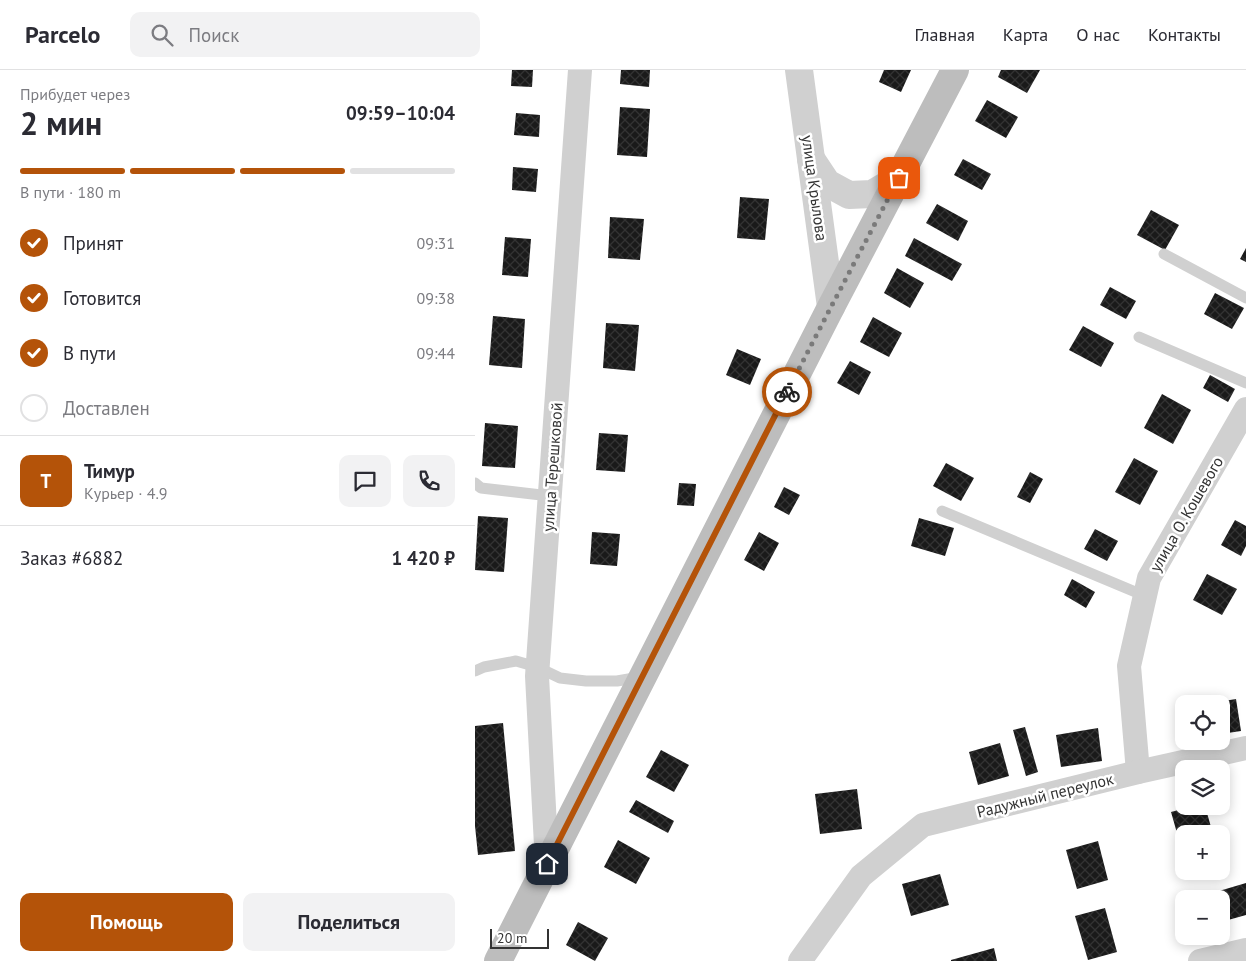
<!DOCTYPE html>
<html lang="ru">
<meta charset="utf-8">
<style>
:root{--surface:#fff;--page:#f2f2f3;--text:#2b2b33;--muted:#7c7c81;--line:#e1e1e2;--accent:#b45309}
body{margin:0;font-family:"PT Sans",sans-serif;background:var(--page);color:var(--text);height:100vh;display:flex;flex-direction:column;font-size:19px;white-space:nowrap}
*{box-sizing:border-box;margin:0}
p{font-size:16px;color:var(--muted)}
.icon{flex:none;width:28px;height:28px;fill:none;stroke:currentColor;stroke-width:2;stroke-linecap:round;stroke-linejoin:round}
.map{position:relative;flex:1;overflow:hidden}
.sheet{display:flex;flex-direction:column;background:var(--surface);width:475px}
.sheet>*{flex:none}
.tools{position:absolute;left:700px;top:625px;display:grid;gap:10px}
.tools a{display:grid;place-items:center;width:55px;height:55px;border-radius:10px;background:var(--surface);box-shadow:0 2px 12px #0003;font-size:25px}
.scale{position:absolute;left:15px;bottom:12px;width:59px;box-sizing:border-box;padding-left:5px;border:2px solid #333;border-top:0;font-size:14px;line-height:18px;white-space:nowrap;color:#333;-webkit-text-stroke:4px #fff;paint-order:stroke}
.pin{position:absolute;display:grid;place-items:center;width:42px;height:42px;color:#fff;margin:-21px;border-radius:10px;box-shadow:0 2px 8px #0006}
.courier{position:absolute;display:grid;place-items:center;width:50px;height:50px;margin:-25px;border:4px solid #b45309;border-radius:50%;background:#fff;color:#222;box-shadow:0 1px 6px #0007}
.overview em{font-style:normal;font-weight:800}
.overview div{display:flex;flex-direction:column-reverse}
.overview{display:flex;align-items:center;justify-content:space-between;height:85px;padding:0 20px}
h1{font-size:32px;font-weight:800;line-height:38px}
.bar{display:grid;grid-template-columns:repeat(4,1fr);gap:8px 5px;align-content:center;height:60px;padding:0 20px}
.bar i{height:6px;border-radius:4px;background:var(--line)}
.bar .selected{background:var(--accent)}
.bar p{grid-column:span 4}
.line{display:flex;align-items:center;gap:12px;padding:0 20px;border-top:1px solid var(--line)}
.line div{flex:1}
.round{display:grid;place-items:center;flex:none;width:52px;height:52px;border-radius:10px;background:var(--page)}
ol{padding:0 20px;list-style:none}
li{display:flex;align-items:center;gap:15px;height:55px}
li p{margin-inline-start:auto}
li .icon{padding:5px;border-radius:50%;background:var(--accent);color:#fff;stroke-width:4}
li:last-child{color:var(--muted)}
li i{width:28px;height:28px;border:2px solid var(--line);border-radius:50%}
.button{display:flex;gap:10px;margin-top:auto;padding:10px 20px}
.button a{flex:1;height:58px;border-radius:10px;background:var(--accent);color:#fff;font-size:20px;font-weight:800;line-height:58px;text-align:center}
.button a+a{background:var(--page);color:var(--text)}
header{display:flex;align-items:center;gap:30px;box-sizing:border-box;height:70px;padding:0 25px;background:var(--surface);border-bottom:1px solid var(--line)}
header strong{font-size:24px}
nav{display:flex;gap:28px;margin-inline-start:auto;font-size:18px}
.search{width:350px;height:45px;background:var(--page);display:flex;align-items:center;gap:12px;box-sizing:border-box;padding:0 18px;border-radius:10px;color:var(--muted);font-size:19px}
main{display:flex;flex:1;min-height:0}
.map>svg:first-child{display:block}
.building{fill:url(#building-cross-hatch)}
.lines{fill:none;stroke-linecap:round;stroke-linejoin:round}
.service{stroke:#d0d0d0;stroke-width:11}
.minor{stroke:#d0d0d0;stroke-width:24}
.tertiary{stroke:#d0d0d0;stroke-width:28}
.secondary{stroke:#bdbdbd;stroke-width:28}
.done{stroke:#7a7a7a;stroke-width:5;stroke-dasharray:0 9}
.route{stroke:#b45309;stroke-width:6}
.labels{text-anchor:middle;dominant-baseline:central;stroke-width:5;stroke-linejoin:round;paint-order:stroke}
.street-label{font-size:16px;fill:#333;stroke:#fff}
</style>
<header>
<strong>Parcelo</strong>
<div class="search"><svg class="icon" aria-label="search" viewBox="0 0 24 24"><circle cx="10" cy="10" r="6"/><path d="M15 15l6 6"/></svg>Поиск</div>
<nav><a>Главная</a><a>Карта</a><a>О нас</a><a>Контакты</a></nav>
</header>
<main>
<section class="sheet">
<div class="overview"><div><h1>2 мин</h1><p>Прибудет через</p></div><em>09:59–10:04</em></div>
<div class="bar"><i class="selected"></i><i class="selected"></i><i class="selected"></i><i></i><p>В пути · 180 m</p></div>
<ol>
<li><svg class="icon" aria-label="check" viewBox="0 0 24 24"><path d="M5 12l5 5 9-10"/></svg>Принят<p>09:31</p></li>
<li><svg class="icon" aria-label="check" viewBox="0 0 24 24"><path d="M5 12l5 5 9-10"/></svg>Готовится<p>09:38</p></li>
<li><svg class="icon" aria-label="check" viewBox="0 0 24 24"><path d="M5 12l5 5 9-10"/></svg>В пути<p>09:44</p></li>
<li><i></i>Доставлен</li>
</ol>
<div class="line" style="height:90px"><b class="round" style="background:var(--accent);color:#fff">Т</b><div><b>Тимур</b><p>Курьер · 4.9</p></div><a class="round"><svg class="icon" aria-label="chat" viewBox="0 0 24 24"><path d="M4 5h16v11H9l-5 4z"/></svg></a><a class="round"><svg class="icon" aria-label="phone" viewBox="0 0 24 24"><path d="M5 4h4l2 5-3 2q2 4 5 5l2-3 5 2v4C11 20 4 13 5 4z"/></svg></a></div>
<div class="line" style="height:65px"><div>Заказ #6882</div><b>1 420 ₽</b></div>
<div class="button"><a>Помощь</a><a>Поделиться</a></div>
</section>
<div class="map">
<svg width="771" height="891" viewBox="0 0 771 891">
<defs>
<pattern id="building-cross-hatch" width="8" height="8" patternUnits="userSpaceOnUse" patternTransform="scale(1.25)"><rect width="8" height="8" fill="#1a1a1a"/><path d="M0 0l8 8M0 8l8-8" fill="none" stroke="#333"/></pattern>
</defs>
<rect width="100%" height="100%" fill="#fff"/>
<g class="building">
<polygon points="37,0 58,0 57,17 36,16"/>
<polygon points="146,0 175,0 174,17 145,14"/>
<polygon points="409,0 436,0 426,22 404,12"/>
<polygon points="526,0 565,0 552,23 523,7"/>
<polygon points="512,30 543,47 531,68 500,51"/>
<polygon points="145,37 175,39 172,87 142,85"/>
<polygon points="41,43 65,45 64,67 39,65"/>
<polygon points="488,89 516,104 507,120 479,105"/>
<polygon points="38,97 63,99 61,122 37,120"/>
<polygon points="265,127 294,129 290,170 262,168"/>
<polygon points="462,134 493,151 483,171 451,153"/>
<polygon points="676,140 704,155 690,180 662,165"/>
<polygon points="135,147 169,149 165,190 133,188"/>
<polygon points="30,167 56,169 53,207 27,205"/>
<polygon points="439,168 487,194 477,211 430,186"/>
<polygon points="771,178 771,192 765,189"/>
<polygon points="422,198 449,213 435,238 409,223"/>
<polygon points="635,217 661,231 651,249 625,235"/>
<polygon points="740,223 769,238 757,259 729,244"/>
<polygon points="18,246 50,249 47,298 14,295"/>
<polygon points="398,247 427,263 414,287 385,272"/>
<polygon points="131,253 164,255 160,301 128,298"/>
<polygon points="608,256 639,273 626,297 594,280"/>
<polygon points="262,279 286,289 275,315 251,305"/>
<polygon points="375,291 396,302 384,325 362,313"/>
<polygon points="735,305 760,319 753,332 728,318"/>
<polygon points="687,324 716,340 698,374 669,358"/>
<polygon points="10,353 43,356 40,398 7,396"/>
<polygon points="124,363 153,365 150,402 121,400"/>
<polygon points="659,388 683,401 665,435 640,422"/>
<polygon points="471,393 499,408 486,431 458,416"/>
<polygon points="555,402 568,409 555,433 542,427"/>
<polygon points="204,413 221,414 219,436 202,435"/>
<polygon points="309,417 325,425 314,445 299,437"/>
<polygon points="3,446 33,448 29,502 0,500"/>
<polygon points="444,448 479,458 470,486 436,476"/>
<polygon points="760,450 771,456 771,476 766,486 746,475"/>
<polygon points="620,459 643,471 632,491 609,479"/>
<polygon points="117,462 145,464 142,496 115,494"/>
<polygon points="284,462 304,473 289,501 269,490"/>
<polygon points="732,504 762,519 747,545 718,530"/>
<polygon points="597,509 620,522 611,538 589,525"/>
<polygon points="761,629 766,661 746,664 746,634 737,634 737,633"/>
<polygon points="28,653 40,781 3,785 0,756 0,656"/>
<polygon points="550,657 563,702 551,706 538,660"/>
<polygon points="623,658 627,691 586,697 581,665"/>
<polygon points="525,673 534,706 503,715 494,682"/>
<polygon points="186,680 214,695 199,722 171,707"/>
<polygon points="382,719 387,759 345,764 340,724"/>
<polygon points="161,730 199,751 193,763 154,742"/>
<polygon points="718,736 730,736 738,764 709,764 709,776 706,777 696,742"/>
<polygon points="143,770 175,788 161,814 129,797"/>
<polygon points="623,771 633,810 602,819 591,780"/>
<polygon points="465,804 474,835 436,846 427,814"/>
<polygon points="771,813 771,845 746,852 746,829 717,829"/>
<polygon points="630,838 642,882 613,890 600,846"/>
<polygon points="103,852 133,868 120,891 91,875"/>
<polygon points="519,878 522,891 476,891 476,890"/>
</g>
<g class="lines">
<g class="service">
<polyline points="689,184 771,228"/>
<polyline points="664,267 771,313"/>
<polyline points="0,413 6,418 75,426"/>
<polyline points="467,441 670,526"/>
<polyline points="0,601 9,597 41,591 62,597 85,608 111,611 142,611 165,607"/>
</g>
<g class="minor">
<polyline points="663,702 654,596 674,508 771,339"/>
<polyline points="72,794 62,606 105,0"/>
<polyline points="325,891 386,806 448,755 663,702 771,678"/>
<polyline points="725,891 771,880"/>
</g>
<g class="tertiary">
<polyline points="324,0 356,237"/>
<polyline points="336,89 352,113 374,125 397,124 424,108"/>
</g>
<polyline class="secondary" points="23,891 356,237 480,0"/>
</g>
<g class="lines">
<polyline class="done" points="312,322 356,237 424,108"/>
<polyline class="route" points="72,794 312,322"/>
</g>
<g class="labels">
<g class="street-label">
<text transform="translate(340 118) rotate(82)">улица Крылова</text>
<text transform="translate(77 397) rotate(-86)">улица Терешковой</text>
<text transform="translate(711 444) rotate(-60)">улица О. Кошевого</text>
<text transform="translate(570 725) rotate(-14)">Радужный переулок</text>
</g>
</g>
</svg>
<div class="tools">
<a><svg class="icon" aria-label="locate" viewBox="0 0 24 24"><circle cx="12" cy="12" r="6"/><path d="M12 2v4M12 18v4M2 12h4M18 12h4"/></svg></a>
<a><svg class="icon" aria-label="layers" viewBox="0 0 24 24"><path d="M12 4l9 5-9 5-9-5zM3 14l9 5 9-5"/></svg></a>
<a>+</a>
<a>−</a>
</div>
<div class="scale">20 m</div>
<div class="pin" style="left:424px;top:108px;background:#ea580c"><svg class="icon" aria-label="bag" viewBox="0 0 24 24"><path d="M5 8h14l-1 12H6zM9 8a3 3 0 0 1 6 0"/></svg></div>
<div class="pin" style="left:72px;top:794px;background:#1f2937"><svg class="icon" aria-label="home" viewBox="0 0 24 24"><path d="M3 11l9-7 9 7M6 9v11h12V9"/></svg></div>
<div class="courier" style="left:312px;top:322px"><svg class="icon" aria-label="bike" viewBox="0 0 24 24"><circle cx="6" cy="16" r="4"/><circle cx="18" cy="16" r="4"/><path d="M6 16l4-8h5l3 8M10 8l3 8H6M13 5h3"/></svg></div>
</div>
</main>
